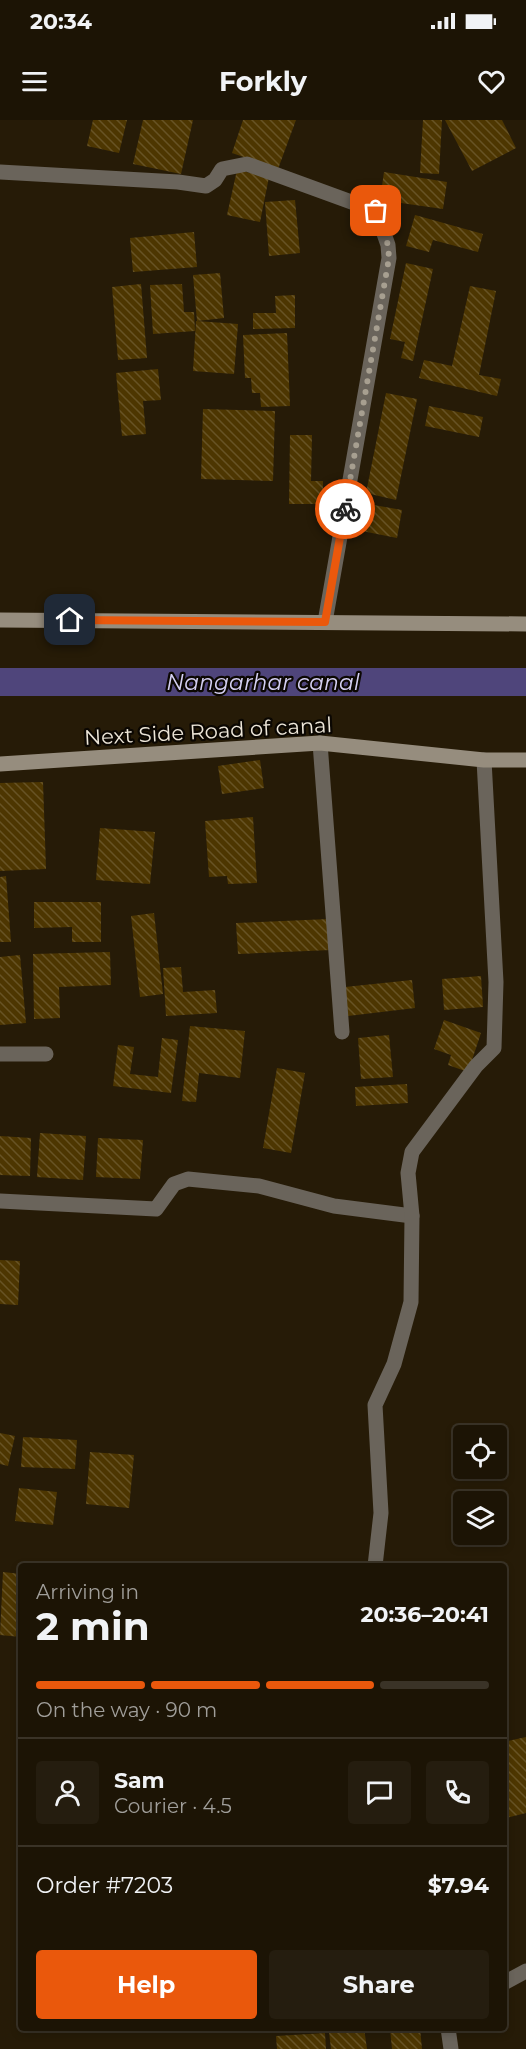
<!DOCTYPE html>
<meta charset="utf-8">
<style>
:root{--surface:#1c1405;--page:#251d0f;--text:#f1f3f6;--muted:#a09e9a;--line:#3a3327;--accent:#ea580c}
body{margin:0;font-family:Montserrat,sans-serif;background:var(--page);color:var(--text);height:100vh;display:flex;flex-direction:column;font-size:22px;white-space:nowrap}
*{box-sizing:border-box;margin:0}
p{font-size:20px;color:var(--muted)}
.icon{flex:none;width:33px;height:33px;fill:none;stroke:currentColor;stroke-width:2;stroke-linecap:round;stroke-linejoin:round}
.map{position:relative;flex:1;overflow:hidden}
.drawer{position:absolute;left:18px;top:1443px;width:489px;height:468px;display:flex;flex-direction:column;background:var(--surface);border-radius:6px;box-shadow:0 3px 9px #0003,0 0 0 2px var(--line)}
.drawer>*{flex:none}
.fabs{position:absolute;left:453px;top:1305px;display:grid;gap:12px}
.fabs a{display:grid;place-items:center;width:54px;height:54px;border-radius:6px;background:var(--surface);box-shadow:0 3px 9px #0003,0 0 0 2px var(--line);font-size:30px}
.pin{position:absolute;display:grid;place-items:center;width:51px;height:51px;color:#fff;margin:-26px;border-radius:12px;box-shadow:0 3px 9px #0006}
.courier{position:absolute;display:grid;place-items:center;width:60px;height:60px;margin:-30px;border:4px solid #ea580c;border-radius:50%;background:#fff;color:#222;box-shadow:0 2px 8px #0007}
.headline em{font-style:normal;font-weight:700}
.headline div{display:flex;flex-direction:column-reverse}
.headline{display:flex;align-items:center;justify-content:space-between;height:102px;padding:0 18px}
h1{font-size:39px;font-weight:700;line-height:45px}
.bar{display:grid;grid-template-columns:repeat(4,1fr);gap:9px 6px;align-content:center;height:72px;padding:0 18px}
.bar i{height:8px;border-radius:4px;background:var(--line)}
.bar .on{background:var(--accent)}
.bar p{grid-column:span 4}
.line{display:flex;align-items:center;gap:15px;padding:0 18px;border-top:2px solid var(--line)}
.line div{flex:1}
.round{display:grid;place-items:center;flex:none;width:63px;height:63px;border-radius:6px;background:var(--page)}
.button{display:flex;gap:12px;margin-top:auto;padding:12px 18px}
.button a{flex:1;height:69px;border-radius:6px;background:var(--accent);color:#fff;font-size:24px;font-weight:700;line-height:69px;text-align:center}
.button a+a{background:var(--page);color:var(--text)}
.status{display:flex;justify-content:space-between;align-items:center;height:42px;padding:0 30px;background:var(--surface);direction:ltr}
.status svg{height:16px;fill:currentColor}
header{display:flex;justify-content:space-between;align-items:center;height:78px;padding:0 18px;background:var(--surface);font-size:27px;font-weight:700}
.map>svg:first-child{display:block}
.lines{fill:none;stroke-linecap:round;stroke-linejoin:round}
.canal{stroke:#4f457b;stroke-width:28}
.building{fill:url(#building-back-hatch)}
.street{stroke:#6a645b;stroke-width:15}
.secondary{stroke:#968d7e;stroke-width:15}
.done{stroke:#a79f90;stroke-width:6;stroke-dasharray:0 10.8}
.route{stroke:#ea580c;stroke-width:8}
.labels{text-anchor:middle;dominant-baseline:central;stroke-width:4.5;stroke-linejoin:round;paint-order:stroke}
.street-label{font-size:21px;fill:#ede6d9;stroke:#0b0702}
.water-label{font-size:22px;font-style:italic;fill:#d5d0f3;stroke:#0b0702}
</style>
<div class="status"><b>20:34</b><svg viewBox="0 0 49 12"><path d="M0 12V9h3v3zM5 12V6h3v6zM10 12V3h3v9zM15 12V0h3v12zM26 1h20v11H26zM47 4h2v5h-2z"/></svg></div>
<header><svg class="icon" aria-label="menu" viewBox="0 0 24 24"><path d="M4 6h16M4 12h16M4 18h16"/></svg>Forkly<svg class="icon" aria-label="heart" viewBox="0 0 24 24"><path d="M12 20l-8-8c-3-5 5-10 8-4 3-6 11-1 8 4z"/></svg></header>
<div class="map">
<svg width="526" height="1929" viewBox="0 0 526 1929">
<defs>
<pattern id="building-back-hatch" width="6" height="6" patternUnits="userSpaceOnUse" patternTransform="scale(1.5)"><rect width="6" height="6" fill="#4d3601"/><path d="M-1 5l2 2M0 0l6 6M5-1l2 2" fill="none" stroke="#675325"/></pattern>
</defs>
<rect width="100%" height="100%" fill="#261b07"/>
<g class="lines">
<polyline class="canal" points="0,562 526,562"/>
</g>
<g class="building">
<polygon points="93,0 127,0 119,33 87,26"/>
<polygon points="143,0 193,0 181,54 133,44"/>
<polygon points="243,0 296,0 278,49 232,33"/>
<polygon points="423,0 442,0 439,54 420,53"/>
<polygon points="445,0 502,0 516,28 472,51"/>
<polygon points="237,50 269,57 260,102 227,95"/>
<polygon points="384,52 447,62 443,89 380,80"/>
<polygon points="295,80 300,133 269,136 265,82"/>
<polygon points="415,95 483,114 478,132 433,120 429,132 406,126"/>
<polygon points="194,112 197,147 133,152 130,118"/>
<polygon points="406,143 433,149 413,241 401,238 405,222 390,219"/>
<polygon points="220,153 224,198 197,201 193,155"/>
<polygon points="141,164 147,238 118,240 112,167"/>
<polygon points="182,164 184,192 194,192 195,211 153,214 150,165"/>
<polygon points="470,166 496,171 479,255 501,259 497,276 419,258 424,240 452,246"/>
<polygon points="295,175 295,208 253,209 253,193 276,193 275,176"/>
<polygon points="196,201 238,204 234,254 193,251"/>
<polygon points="287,213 290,286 261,287 260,273 252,273 251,258 245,258 243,215"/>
<polygon points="158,249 161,280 143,281 146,314 122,316 116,253"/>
<polygon points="386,273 417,279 396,380 366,373"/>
<polygon points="429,286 483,297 479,317 425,306"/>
<polygon points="203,289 275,291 273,361 201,359"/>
<polygon points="290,315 312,315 311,361 323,361 323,384 289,384"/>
<polygon points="357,382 402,390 397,418 352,409"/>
<polygon points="260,640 264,668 222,674 218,646"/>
<polygon points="43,662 46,749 0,751 0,663"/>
<polygon points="253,697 257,763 228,764 227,756 209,757 205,701"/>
<polygon points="100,708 155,712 150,764 96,760"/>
<polygon points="6,756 11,822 0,822 0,757"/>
<polygon points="34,782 101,782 101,822 72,822 72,807 34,808"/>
<polygon points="154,793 163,874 140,877 131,796"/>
<polygon points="329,799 331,830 238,834 236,803"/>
<polygon points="110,832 111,865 59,867 60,898 34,899 33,834"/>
<polygon points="20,835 26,903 0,905 0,837"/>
<polygon points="181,847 183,872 215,870 217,893 166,896 163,848"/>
<polygon points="481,856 483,887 444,890 442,859"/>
<polygon points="412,860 415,888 348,896 345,867"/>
<polygon points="444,900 481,913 468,952 448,945 451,935 434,929"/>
<polygon points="190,906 245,911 240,958 199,953 196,982 182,981"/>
<polygon points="389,915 393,957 361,959 358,918"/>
<polygon points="162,918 178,920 171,973 113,966 118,925 134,927 130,954 158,957"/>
<polygon points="277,948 305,953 291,1033 263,1028"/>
<polygon points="407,964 408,983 356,986 355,967"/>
<polygon points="40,1013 86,1016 83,1060 37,1057"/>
<polygon points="0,1016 31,1018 30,1056 0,1055"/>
<polygon points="98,1018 143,1020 140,1059 96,1057"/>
<polygon points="0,1140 20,1141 18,1185 0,1184"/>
<polygon points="0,1313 15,1316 8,1346 0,1344"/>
<polygon points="23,1317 77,1320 75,1349 21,1347"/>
<polygon points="90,1332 134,1335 129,1388 86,1384"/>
<polygon points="19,1368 57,1372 53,1405 15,1401"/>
<polygon points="3,1452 21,1454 21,1517 0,1515"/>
<polygon points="526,1617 526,1693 506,1698 504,1688 504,1622"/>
<polygon points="356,1908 364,1908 367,1929 331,1929 329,1912"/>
<polygon points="420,1908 422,1929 392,1929 390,1909"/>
<polygon points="325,1913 326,1929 277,1929 276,1916"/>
</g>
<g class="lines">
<g class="street">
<polyline points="0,52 178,62 206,66 215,60 222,49 247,44 376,91 388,125 389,138 325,502"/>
<polyline points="320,623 342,912"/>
<polyline points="0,934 46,934"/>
<polyline points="0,1081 156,1089 174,1064 188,1059 259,1066 334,1086 412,1096"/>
<polyline points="375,1446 381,1393 375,1285 394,1244 411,1182 412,1096 408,1053 412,1032 476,946 494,928 496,862 484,640"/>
<polyline points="504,1863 526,1851"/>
<polyline points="448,1908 451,1929"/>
</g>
<g class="secondary">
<polyline points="0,500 526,504"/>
<polyline points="0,644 320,623 484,640 526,640"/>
</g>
</g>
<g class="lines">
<polyline class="done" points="345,389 389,138 388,125 376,91"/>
<polyline class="route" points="70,500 325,502 345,389"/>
</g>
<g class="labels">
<g class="street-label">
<text transform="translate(208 611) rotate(-3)">Next Side Road of canal</text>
</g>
<g class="water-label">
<text x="263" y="562">Nangarhar canal</text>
</g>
</g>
</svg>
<div class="fabs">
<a><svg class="icon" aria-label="locate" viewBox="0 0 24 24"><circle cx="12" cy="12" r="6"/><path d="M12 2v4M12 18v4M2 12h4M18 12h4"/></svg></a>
<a><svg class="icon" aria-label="layers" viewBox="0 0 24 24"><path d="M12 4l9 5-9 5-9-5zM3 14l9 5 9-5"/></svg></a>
</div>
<div class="pin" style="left:376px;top:91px;background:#ea580c"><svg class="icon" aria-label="bag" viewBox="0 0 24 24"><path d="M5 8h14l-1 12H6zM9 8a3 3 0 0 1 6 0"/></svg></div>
<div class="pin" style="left:70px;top:500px;background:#1f2937"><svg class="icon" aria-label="home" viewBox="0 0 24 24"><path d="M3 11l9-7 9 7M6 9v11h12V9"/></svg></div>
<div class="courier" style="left:345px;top:389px"><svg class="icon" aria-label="bike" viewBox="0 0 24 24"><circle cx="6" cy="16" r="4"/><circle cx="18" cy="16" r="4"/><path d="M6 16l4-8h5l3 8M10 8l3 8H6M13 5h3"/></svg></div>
<section class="drawer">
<div class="headline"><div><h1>2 min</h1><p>Arriving in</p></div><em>20:36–20:41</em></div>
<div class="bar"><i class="on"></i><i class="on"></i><i class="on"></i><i></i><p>On the way · 90 m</p></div>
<div class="line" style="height:108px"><a class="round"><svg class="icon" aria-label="person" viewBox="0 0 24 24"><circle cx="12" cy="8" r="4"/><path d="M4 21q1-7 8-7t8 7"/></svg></a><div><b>Sam</b><p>Courier · 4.5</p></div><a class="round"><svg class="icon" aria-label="chat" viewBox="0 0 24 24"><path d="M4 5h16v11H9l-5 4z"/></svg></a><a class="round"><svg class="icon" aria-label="phone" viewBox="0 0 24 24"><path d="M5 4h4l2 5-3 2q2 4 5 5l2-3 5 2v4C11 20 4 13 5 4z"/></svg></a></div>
<div class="line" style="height:78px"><div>Order #7203</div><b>$7.94</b></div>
<div class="button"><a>Help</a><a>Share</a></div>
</section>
</div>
